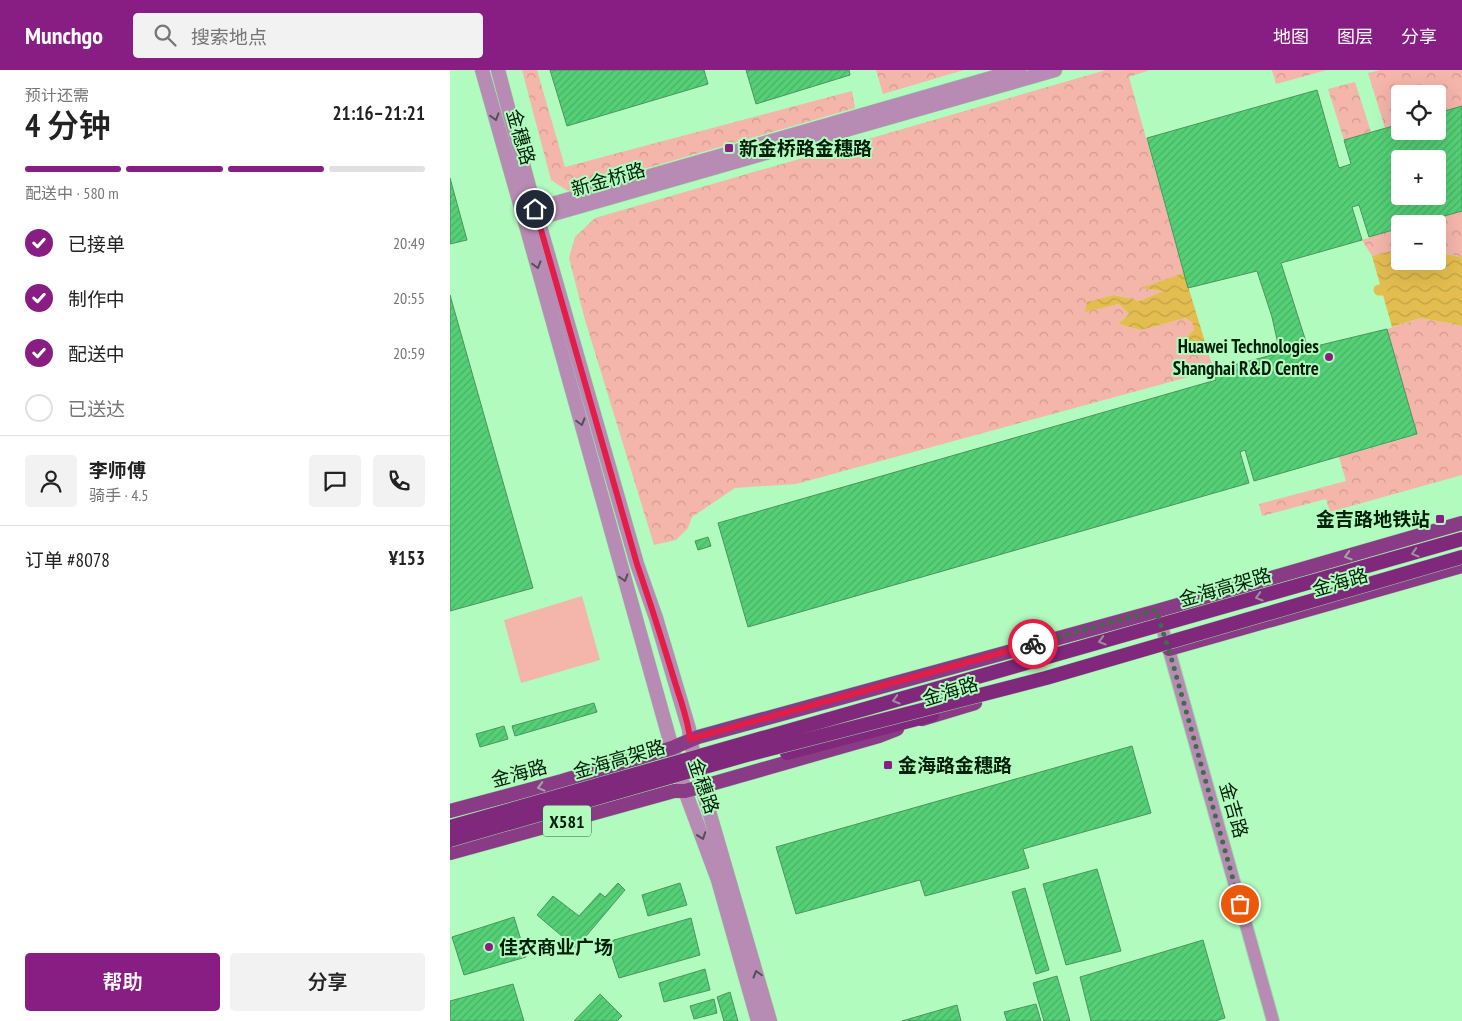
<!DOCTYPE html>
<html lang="zh">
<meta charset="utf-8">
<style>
:root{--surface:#fff;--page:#f2f2f2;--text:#222;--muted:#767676;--line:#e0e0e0;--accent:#881e84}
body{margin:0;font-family:"PT Sans Narrow","Noto Sans SC",sans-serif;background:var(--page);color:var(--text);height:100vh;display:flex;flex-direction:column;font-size:19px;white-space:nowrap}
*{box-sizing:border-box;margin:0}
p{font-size:16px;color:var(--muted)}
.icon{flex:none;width:28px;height:28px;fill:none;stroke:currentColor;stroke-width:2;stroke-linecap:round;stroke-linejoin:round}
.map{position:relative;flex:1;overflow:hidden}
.drawer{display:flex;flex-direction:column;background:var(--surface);width:450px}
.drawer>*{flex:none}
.fabs{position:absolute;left:941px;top:15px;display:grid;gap:10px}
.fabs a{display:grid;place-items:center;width:55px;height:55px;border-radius:5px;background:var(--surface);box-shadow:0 5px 20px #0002;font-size:25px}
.pin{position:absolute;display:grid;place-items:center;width:42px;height:42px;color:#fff;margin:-21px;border:2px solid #fff;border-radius:50%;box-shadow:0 1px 5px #0007}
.courier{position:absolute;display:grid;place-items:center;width:50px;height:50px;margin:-25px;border:4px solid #e11d48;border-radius:50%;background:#fff;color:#222;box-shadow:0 1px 6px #0007}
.overview em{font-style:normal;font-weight:600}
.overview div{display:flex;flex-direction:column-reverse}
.overview{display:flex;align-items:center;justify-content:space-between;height:85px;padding:0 25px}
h1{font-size:32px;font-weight:600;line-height:38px}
.bar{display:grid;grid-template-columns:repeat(4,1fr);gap:8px 5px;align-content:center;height:60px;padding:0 25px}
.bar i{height:6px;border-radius:4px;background:var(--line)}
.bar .current{background:var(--accent)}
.bar p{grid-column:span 4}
.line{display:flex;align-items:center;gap:12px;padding:0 25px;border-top:1px solid var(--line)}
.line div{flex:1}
.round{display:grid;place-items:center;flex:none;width:52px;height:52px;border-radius:5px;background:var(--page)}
ol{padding:0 25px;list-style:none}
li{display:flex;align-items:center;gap:15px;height:55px}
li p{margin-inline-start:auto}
li .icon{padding:5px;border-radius:50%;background:var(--accent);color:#fff;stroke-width:4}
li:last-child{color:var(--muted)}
li i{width:28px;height:28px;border:2px solid var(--line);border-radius:50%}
.action{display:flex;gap:10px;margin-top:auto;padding:10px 25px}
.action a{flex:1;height:58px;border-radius:5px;background:var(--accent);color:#fff;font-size:20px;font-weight:600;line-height:58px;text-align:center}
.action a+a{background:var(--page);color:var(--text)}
header{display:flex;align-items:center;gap:30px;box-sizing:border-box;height:70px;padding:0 25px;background:var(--accent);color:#fff}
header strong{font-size:24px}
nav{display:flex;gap:28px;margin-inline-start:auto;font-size:18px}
.search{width:350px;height:45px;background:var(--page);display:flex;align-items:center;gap:12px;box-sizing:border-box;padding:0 18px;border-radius:5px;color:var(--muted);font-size:19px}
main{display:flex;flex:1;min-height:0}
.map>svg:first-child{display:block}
.green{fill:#f4b5aa}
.forest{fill:url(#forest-crowns)}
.water{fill:url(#water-waves)}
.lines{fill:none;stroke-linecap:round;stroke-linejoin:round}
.canal{stroke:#e3bd4f;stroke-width:11}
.building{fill:url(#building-hatch);stroke:#4d935d;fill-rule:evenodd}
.minor-casing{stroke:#96d8a2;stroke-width:14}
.tertiary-casing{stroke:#96d8a2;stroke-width:15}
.primary-casing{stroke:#96d8a2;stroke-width:15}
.trunk-casing{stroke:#96d8a2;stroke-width:15}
.minor{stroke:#b78bb3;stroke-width:12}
.tertiary{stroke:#b78bb3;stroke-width:14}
.primary{stroke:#893b85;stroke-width:14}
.trunk{stroke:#80287c;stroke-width:14}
.trunk-bridge-casing{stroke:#96d8a2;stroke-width:15;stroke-linecap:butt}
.trunk-bridge{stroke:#80287c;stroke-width:14}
.oneway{stroke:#535056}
.oneway2{stroke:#99929e}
.oneway3{stroke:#a0a5a5}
.done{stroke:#406c49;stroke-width:5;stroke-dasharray:0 9}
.route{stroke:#e11d48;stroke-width:6}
.poi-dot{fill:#881e84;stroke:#b2fbbf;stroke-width:2}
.labels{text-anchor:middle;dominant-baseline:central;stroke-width:4;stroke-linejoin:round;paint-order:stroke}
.shield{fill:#b2fbbf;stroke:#376140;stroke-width:1}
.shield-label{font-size:18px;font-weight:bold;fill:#021f0a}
.street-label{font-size:19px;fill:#021f0a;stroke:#b2fbbf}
.poi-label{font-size:19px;font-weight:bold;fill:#021f0a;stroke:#b2fbbf;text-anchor:start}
</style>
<header>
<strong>Munchgo</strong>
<div class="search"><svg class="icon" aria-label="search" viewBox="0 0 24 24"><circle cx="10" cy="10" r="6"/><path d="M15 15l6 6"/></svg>搜索地点</div>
<nav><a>地图</a><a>图层</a><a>分享</a></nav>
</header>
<main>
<section class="drawer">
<div class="overview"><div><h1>4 分钟</h1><p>预计还需</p></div><em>21:16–21:21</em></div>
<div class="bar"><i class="current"></i><i class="current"></i><i class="current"></i><i></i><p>配送中 · 580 m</p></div>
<ol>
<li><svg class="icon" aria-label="check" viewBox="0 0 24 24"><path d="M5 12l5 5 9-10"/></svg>已接单<p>20:49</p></li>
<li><svg class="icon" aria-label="check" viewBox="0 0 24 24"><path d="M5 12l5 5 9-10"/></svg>制作中<p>20:55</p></li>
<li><svg class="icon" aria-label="check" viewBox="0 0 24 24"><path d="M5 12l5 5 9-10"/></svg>配送中<p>20:59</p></li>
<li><i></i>已送达</li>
</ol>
<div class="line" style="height:90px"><a class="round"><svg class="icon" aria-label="person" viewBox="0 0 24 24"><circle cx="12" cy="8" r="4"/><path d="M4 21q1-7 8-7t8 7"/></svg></a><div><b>李师傅</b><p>骑手 · 4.5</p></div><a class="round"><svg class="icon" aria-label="chat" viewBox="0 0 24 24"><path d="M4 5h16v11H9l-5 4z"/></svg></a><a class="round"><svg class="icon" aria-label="phone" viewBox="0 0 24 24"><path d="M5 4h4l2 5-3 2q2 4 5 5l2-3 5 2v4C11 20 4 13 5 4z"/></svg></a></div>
<div class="line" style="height:65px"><div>订单 #8078</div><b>¥153</b></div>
<div class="action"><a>帮助</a><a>分享</a></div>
</section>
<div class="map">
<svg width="1012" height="951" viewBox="0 0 1012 951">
<defs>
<pattern id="forest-crowns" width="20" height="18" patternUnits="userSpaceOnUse" patternTransform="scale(1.25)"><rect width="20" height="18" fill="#f4b5aa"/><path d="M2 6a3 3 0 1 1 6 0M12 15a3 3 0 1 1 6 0" fill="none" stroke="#d09b91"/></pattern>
<pattern id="water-waves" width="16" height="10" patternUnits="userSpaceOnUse" patternTransform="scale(1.25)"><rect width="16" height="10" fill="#e3bd4f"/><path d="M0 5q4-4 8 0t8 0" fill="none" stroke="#c1a244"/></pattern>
<pattern id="building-hatch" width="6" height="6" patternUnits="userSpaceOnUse" patternTransform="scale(1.25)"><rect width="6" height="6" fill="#55d077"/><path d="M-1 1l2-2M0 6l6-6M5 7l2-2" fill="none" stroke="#48b266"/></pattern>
</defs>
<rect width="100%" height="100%" fill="#b2fbbf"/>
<polygon class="green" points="132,526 150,590 71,613 54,550"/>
<g class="forest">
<polygon points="72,0 87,0 115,97 402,21 405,38 118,121 101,110"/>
<polygon points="426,0 514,0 433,24"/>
<polygon points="656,0 700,0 679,7 738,218 693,218 715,221 689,231 665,225 635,241 669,234 679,244 668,254 691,260 734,248 743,252 744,260 726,275 759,285 764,300 346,414 285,418 242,447 238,458 226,470 204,475 135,250 119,188 125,167 145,148"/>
<polygon points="822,0 877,0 826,14"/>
<polygon points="930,0 1012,0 1012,36 988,43 988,24 950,24 950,54 935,58 918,3"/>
<polygon points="905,12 921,62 894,70 878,19"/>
<polygon points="1012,141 1012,187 988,183 988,154 966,154"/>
<polygon points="950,158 950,180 922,186 912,170"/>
<polygon points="970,248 1010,255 1012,257 1012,405 880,442 876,429 812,446 809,434 896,411 889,387 967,365 937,259"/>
</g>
<g class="water">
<polygon points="945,180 950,180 950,191 988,191 988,183 1012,187 1012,257 1010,255 970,248 942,257 922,186"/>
<polygon points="734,203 759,285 735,277 726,276 744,260 742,252 735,248 691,260 668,254 679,244 669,234 635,242 637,232 665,225 689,231 714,221 691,218"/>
</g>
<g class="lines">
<polyline class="canal" points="929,220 932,220"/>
</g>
<g class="building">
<polygon points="100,0 254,0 258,14 117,56"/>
<polygon points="296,0 399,0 400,5 306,34"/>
<path d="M867,20L889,98L901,94L894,70L950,54V61H988V43L1012,36V141L966,154H950V158L919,167L909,135L902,137L912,170L831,193L858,278L937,259L967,364L804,411L795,380L790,382L799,413L298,557L268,453L766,310L764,300L830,283L822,247L807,201L738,218L697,68ZM950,89H988V126H950Z"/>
<polygon points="0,108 17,170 0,174"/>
<polygon points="0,225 83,518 0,541"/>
<polygon points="258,467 261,476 248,480 245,471"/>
<polygon points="144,633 147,642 65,666 62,656"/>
<polygon points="54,656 58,669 30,677 26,664"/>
<polygon points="682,676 701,743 573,779 579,798 475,826 470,810 346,844 326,777"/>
<polygon points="647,799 671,881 616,895 593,814"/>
<polygon points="168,813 175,820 126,878 87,845 103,826 129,846 150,823 155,827"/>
<polygon points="230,813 237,835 198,846 192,825"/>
<polygon points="575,818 599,900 586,904 562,822"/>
<polygon points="64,847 76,887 14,905 2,867"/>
<polygon points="241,848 250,885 169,908 157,872"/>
<polygon points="753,870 775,948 765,951 641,951 630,907"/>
<polygon points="255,899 260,920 214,932 209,913"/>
<polygon points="607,906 620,951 594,951 583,913"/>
<polygon points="63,914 74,951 0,951 0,931"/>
<polygon points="280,922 288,951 274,951 267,927"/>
<polygon points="150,924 172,946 167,951 124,951"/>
<polygon points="264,929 267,943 244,949 240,936"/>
<polygon points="586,934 591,951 557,951 554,942"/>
<polygon points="507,935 511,951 452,951"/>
</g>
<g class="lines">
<defs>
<polyline id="minor" points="707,541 721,587 823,951"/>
<g id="tertiary">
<polyline points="32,0 70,134 222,678 235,721 268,810 308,951"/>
<polyline points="48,0 85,139 187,494 206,548 239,659 240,669 254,724 320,951"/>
<polyline points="78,144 85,139 569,0"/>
<polyline points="79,148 89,148 605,0"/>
</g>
<g id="primary">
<polyline points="719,579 1012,496"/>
<polyline points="472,649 525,633"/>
<polyline points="0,741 112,711 222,678 248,667 707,541 1012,453"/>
<polyline points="0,783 224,721 235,721 261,714 429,666 447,659"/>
</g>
<polyline id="trunk" points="337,683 482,645"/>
</defs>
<use href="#minor" class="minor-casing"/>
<use href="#tertiary" class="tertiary-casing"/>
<use href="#primary" class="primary-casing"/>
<use href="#trunk" class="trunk-casing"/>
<use href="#minor" class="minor"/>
<use href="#tertiary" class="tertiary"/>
<use href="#primary" class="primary"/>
<use href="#trunk" class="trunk"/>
<defs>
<g id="trunk-bridge">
<polyline points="0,757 1012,469"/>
<polyline points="0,770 293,686 596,608 1012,487"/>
</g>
</defs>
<use href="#trunk-bridge" class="trunk-bridge-casing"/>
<use href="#trunk-bridge" class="trunk-bridge"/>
</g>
<defs><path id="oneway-chevron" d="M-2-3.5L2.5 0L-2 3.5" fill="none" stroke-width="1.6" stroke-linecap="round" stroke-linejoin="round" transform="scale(1.25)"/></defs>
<g class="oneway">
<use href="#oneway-chevron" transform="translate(45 47) rotate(74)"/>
<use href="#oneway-chevron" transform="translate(87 195) rotate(74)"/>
<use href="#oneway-chevron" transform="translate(131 352) rotate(74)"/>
<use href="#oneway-chevron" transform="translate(174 508) rotate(74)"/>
<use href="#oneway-chevron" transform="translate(252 766) rotate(70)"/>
<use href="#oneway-chevron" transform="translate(307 904) rotate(-106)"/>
</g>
<g class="oneway2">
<use href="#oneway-chevron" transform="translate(965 483) rotate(164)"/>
<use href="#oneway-chevron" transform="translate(809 527) rotate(164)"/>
<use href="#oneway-chevron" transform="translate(652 571) rotate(164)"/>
<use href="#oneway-chevron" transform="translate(446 630) rotate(164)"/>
</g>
<g class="oneway3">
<use href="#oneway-chevron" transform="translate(898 486) rotate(164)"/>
<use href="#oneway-chevron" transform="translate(91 717) rotate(165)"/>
</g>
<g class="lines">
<polyline class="done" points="583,574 706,540 721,587 790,834"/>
<path class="route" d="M85,139L187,494C200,532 212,570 224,609C230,629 238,649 240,669L583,574"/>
</g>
<g class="poi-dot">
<rect x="274" y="73" width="10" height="10" rx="2.5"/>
<circle cx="879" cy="287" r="5"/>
<rect x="985" y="444" width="10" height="10" rx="2.5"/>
<rect x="433" y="690" width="10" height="10" rx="2.5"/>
<circle cx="39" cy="877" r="5"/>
</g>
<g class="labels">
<rect class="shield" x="93" y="735.5" width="48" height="31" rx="4"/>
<g class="shield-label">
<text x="117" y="751">X581</text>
</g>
<g class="street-label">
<text transform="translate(71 67) rotate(74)">金穗路</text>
<text transform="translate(158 109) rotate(-16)">新金桥路</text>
<text transform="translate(890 512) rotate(-16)">金海路</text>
<text transform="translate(775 517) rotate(-16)">金海高架路</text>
<text transform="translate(500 621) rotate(-17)">金海路</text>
<text transform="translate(169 689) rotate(-16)">金海高架路</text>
<text transform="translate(69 703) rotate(-15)">金海路</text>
<text transform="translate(254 716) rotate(71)">金穗路</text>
<text transform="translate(784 740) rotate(74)">金吉路</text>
</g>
<g class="poi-label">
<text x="289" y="78">新金桥路金穗路</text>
<text x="869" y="276" text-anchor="end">Huawei Technologies<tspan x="869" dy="22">Shanghai R&amp;D Centre</tspan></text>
<text x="980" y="449" text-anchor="end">金吉路地铁站</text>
<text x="448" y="695">金海路金穗路</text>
<text x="49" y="877">佳农商业广场</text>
</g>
</g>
</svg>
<div class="fabs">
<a><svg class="icon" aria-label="locate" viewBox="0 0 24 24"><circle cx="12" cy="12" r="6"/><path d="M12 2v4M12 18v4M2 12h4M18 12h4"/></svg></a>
<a>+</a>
<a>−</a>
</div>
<div class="pin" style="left:790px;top:834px;background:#ea580c"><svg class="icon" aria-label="bag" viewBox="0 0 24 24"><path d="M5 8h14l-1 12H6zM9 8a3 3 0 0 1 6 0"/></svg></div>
<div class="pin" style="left:85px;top:139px;background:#1f2937"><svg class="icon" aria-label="home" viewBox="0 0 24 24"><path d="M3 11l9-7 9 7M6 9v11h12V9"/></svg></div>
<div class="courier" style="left:583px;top:574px"><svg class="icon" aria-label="bike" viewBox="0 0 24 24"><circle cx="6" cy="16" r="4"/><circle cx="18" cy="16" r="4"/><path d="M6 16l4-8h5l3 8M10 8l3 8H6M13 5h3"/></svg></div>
</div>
</main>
